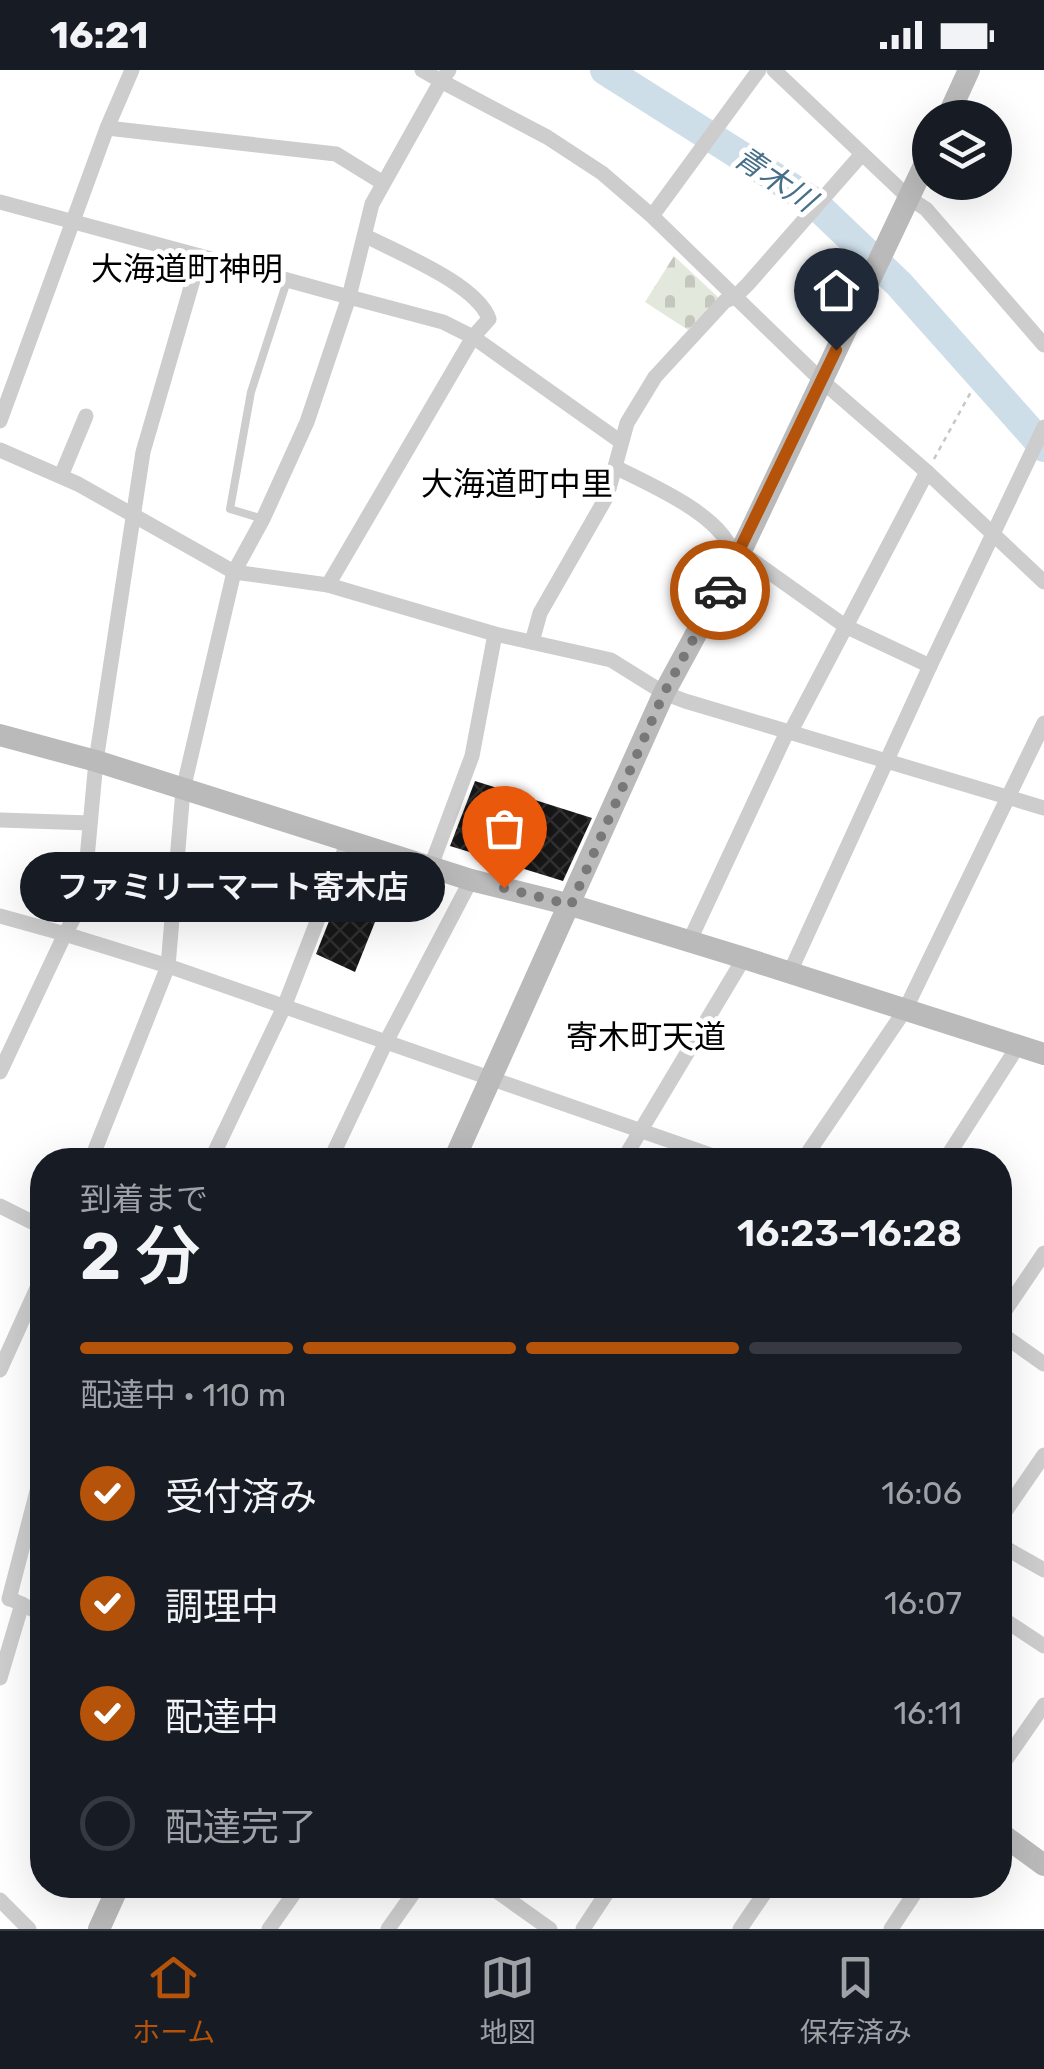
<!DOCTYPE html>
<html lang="ja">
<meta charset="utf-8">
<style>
:root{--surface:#171b24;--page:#242831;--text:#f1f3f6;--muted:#9ea1a6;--line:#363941;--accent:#b45309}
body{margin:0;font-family:Rubik,"Noto Sans JP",sans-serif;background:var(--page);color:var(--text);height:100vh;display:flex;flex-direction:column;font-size:38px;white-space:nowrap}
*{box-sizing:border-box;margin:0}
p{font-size:32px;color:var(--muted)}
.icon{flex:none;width:55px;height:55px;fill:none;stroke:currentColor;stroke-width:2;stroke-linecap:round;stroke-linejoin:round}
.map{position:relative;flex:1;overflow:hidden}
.details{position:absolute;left:30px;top:1078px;width:982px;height:750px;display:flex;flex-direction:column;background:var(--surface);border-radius:40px;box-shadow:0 10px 40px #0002}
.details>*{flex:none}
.fabs{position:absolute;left:912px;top:30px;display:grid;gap:20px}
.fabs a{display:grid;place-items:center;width:100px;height:100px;border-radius:50%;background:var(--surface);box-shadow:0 10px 40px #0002;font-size:50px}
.pin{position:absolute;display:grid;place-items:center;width:85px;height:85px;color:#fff;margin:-102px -42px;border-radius:50% 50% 50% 0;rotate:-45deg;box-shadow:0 0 10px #0007}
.pin .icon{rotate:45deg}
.courier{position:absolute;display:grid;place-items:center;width:100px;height:100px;margin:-50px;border:8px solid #b45309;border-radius:50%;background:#fff;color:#222;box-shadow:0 2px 12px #0007}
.bubble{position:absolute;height:70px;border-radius:35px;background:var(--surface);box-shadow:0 10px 40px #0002;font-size:32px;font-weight:600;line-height:70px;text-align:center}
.head em{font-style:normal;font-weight:600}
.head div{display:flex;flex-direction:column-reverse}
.head{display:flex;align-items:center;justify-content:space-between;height:170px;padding:0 50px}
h1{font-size:65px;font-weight:600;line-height:75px}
.bar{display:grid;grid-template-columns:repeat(4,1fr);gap:15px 10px;align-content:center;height:120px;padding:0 50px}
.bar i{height:12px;border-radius:8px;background:var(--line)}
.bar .active{background:var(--accent)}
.bar p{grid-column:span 4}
ol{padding:0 50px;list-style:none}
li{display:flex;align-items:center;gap:30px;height:110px}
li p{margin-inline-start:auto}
li .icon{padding:10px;border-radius:50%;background:var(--accent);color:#fff;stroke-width:4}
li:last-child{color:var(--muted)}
li i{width:55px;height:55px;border:5px solid var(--line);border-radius:50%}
.status{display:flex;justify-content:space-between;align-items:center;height:70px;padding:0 50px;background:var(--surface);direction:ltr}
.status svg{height:28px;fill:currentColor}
.tab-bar{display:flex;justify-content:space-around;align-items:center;height:140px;border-top:2px solid var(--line);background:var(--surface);font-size:28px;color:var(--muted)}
.tab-bar a{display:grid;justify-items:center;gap:5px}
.tab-bar .active{color:var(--accent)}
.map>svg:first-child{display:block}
.cemetery{fill:url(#cemetery-stones)}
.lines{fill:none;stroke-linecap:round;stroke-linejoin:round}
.river{stroke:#cedee9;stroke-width:30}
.building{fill:url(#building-cross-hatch)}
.path{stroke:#c7c7c7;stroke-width:2.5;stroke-dasharray:5 5;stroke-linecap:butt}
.lane{stroke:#cdcdcd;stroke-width:8}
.street{stroke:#cdcdcd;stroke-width:15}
.secondary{stroke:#bababa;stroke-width:22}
.done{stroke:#787878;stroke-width:10;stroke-dasharray:0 18}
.route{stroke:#b45309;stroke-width:12}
.labels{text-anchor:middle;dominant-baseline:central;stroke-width:10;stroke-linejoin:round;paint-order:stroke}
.water-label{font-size:30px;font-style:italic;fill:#467089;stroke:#fff}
.quarter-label{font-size:32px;fill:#000;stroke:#fff}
</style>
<div class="status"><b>16:21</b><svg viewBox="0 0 49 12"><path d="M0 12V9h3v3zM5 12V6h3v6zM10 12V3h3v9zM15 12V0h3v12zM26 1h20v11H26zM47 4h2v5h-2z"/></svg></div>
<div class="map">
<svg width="1044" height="1859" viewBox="0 0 1044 1859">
<defs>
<pattern id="cemetery-stones" width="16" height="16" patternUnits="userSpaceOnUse" patternTransform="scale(2.5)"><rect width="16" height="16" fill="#e3e8dc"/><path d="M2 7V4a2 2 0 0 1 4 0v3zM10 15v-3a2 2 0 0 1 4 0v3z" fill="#c3c7bd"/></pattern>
<pattern id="building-cross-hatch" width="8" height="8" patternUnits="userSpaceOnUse" patternTransform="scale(2.5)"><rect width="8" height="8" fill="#171717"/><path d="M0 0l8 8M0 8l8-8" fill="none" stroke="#303030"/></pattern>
</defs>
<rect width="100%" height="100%" fill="#fff"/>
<polygon class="cemetery" points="674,186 719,228 688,260 645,232"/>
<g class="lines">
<polyline class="river" points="605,0 812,131 899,214 1044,377"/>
</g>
<g class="building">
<polygon points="475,711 592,748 563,811 450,776"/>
<polygon points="354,788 395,802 355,902 316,884"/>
</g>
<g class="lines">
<polyline class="path" points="934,389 972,320"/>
<polyline class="lane" points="263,449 230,439 251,322 287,211"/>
<g class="street">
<polyline points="449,0 441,11 547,67 602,103 652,146 821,310 927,402 1044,512"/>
<polyline points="774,0 909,128 926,139 1044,275"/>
<polyline points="107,58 336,84 383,113"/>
<polyline points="0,132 200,186"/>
<polyline points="652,146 759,0"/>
<polyline points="0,351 107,58 132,0"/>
<polyline points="0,380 78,414 234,502 263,449 307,352 349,227 443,252 473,267 621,372"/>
<path d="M615,397C649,414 709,440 728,473L845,556L930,596"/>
<polyline points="61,406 86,346"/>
<path d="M328,515L473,267L489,249C477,214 398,183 366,166"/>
<polyline points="532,572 540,543 607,426 627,353 655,307 725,231 735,227 748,214 862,84"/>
<polyline points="790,663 927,402"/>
<polyline points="0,750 90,753"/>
<polyline points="431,796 472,686 495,564"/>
<polyline points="0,846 65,864 82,833 84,821 96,691 143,382 200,186 349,227 372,134 441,11 422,0"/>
<polyline points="689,872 787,662"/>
<polyline points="790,902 930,596 1044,357"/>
<polyline points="0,1002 65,864 168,896 725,1090"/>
<polyline points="91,1090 168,896 183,720 234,502 328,515 495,564 611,590 664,623 685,631 1044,738"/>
<polyline points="211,1090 284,937 349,769"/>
<polyline points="330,1090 386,972 471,810"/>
<polyline points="623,1090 744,888"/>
<polyline points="803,1090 905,940 1044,653"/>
<polyline points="945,1090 1018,976"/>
<polyline points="0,1136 42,1157"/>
<polyline points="1000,1248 1044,1183"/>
<polyline points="1000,1263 1044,1294"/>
<polyline points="0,1300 42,1207"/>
<polyline points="1000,1449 1044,1385"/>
<polyline points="1000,1475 1044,1500"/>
<polyline points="9,1529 42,1402"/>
<polyline points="13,1530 42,1544"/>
<polyline points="1000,1547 1044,1576"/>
<polyline points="0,1608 22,1534"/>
<polyline points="1000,1698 1044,1635"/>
<polyline points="488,1815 550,1859"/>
<polyline points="0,1830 29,1859"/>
<polyline points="269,1859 300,1815"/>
<polyline points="388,1859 419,1815"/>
<polyline points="583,1859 612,1815"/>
<polyline points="740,1859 770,1815"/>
<polyline points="891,1859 920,1815"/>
</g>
<g class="secondary">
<polyline points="947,48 969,0"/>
<polyline points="0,665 96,691 471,810 571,835 744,888 1044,984"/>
<polyline points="454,1090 664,623 741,481 930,83"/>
<polyline points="1000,1763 1044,1795"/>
<polyline points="99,1859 119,1815"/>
</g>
</g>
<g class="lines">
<polyline class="done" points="504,818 571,835 664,623 720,520"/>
<polyline class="route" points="720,520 836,280"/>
</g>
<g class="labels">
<g class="water-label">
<text transform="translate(775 109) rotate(34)">青木川</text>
</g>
<g class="quarter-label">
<text x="187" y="199">大海道町神明</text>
<text x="517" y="414">大海道町中里</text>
<text x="646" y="967">寄木町天道</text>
</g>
</g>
</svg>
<div class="fabs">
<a><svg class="icon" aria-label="layers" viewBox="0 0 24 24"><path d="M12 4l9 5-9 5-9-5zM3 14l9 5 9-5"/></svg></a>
</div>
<div class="pin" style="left:504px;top:818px;background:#ea580c"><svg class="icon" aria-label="bag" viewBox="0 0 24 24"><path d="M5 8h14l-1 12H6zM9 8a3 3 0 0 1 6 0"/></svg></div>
<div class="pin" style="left:836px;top:280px;background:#1f2937"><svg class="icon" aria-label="home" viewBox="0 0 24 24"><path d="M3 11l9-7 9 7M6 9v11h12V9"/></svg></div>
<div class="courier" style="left:720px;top:520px"><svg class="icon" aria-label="car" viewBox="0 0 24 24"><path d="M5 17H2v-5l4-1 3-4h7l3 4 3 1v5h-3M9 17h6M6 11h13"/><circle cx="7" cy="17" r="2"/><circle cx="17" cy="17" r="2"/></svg></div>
<div class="bubble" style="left:20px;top:782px;width:425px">ファミリーマート寄木店</div>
<section class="details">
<div class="head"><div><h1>2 分</h1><p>到着まで</p></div><em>16:23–16:28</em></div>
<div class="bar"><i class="active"></i><i class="active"></i><i class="active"></i><i></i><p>配達中 · 110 m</p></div>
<ol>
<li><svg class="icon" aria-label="check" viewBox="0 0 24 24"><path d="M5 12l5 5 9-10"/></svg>受付済み<p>16:06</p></li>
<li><svg class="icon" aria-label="check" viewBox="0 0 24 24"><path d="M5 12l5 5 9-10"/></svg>調理中<p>16:07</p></li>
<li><svg class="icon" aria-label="check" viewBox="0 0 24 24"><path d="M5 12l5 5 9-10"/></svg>配達中<p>16:11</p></li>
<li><i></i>配達完了</li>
</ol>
</section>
</div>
<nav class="tab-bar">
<a class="active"><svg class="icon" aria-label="home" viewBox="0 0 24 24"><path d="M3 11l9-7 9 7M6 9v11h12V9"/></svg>ホーム</a>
<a><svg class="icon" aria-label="map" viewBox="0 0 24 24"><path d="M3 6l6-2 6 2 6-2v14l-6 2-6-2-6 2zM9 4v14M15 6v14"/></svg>地図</a>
<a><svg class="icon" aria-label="saved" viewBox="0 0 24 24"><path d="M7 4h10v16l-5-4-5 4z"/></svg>保存済み</a>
</nav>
